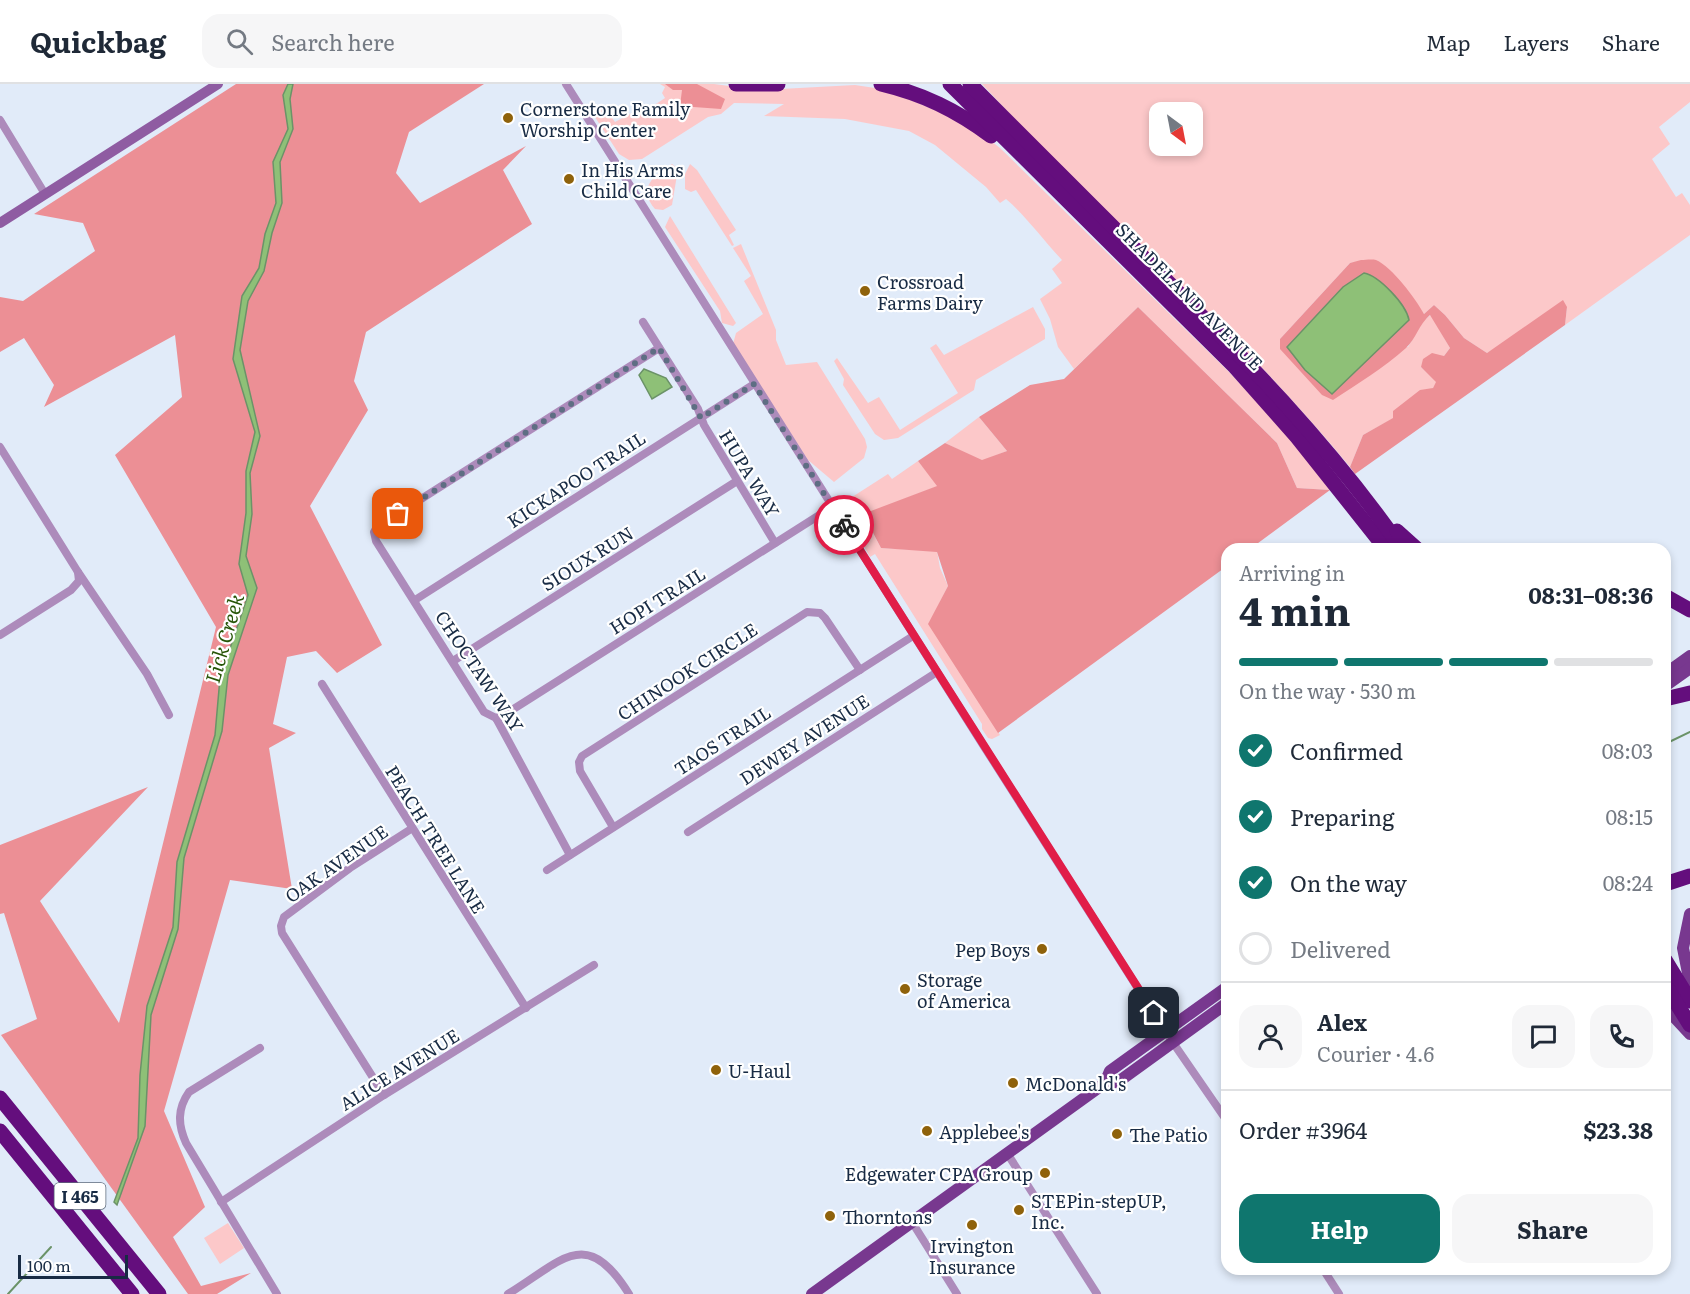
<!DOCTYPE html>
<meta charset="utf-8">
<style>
:root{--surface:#fff;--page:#f6f6f7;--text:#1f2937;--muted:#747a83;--line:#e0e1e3;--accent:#0f766e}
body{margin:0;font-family:Literata,serif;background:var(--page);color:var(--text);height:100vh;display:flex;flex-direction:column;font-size:22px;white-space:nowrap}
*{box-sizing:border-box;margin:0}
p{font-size:20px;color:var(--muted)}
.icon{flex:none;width:33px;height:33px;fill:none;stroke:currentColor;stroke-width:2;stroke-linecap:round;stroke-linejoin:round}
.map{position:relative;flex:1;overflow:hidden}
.details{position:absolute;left:1221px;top:459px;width:450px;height:732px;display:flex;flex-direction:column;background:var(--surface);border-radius:18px;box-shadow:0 3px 9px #0003}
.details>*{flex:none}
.needle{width:39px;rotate:148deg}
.fabs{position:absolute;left:1149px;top:18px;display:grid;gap:12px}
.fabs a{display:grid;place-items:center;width:54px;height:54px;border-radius:12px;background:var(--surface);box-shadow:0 3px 9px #0003;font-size:30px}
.scale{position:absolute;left:18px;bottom:15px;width:110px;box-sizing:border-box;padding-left:6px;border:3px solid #182b44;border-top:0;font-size:16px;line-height:21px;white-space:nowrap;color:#182b44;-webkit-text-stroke:4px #fff;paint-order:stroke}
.pin{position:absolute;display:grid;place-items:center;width:51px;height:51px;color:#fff;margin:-26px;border-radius:12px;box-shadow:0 3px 9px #0006}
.courier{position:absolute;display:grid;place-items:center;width:60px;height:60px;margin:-30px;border:4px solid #e11d48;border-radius:50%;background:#fff;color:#222;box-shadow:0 2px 8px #0007}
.head em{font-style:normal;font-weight:700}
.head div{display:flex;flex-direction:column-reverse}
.head{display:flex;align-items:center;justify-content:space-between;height:102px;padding:0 18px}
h1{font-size:39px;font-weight:700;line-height:45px}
.bar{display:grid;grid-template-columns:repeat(4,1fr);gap:9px 6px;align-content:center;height:72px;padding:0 18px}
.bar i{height:8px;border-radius:4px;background:var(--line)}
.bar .active{background:var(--accent)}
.bar p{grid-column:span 4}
.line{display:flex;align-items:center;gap:15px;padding:0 18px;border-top:2px solid var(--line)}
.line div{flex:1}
.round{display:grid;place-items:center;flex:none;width:63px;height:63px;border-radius:18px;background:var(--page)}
ol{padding:0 18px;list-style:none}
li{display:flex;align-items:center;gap:18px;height:66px}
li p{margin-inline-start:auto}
li .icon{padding:6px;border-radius:50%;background:var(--accent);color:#fff;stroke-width:4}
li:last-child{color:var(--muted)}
li i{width:33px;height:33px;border:3px solid var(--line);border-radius:50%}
.action{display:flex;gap:12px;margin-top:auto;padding:12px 18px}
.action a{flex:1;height:69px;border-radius:18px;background:var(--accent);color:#fff;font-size:24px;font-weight:700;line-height:69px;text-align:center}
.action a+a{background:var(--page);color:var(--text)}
header{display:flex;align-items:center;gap:36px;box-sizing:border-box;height:84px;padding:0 30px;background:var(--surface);border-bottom:2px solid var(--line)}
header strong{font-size:28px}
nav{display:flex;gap:33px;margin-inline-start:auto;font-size:21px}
.search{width:420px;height:54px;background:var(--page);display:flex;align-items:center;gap:15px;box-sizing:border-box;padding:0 21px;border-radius:18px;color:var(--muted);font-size:22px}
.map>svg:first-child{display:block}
.green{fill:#fcc8c9;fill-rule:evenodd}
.forest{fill:#ec8f95;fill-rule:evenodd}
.water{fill:#8ec077;stroke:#6b9368;stroke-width:1.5}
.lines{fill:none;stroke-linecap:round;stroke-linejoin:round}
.stream{stroke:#6b9368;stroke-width:2}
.street{stroke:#ad8bbb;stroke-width:8}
.secondary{stroke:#8f5ca2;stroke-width:10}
.primary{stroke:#78388f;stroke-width:12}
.highway{stroke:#640e7d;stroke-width:15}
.done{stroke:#5e6e83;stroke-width:6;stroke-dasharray:0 10.8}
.route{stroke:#e11d48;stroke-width:8}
.poi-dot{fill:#8f620b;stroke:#fff;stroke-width:2}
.labels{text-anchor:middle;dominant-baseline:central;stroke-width:4.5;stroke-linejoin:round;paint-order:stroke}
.shield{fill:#fff;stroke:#5d6b7c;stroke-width:1.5}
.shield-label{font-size:16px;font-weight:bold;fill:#182b44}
.poi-label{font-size:18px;fill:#182b44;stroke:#fff;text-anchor:start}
.street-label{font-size:18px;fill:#182b44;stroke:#fff}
.water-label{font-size:20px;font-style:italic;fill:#275507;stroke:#fff}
</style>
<header>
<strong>Quickbag</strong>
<div class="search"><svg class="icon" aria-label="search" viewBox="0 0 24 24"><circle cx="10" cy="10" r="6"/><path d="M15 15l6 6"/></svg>Search here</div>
<nav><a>Map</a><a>Layers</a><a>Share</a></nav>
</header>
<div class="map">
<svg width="1690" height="1210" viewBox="0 0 1690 1210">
<rect width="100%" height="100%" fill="#e1ebf9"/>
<g class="green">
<path d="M660,0H714L760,6L855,1L888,6L972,42L1000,64L1229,288L1292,356L1330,406L1297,404L1277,359L1138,223L1074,285L1058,263L1050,235L1040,215L1062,199L1052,185L1062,176C1044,157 1025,131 1006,115L1000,119L986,103L935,61L909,47L845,35L764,32L784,20L734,19L721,30L708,33L642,75L629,76L619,70L593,30L594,25L603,21L615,38L632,29L635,34L665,14L662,9L665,3Z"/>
<path d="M982,0H1690V18L1659,43L1670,60L1652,75L1676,113L1682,109L1690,121V151L1565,241L1567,223L1487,269L1464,254L1445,231L1434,221L1424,230L1388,185L1375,176L1350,179L1280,255L1408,263L1423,237L1431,231L1450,264L1444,272L1421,283L1437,298L1433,304L1394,334L1363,351L1350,383C1237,245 1102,131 982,0ZM1160,28H1192V62H1160Z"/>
<path d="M672,80L678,85L672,121L663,126L655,125C637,104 653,92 672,80Z"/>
<polygon points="690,80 697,86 736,146 729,151 734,161 732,162 696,106 691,108 685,105 685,90"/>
<polygon points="670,132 736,239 733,242 722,239 720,227 665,143"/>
<polygon points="741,160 776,246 776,256 786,281 817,278 865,355 867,363 864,374 834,398 808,376 733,260 736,249 763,230 744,197 751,192 733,164"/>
<polygon points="1033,223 1045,245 1045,255 976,296 974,306 898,354 884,356 875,350 843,301 844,295 834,277 837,274 868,319 879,313 900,346 958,309 930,264 936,260 944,271"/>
<polygon points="979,333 1007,367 982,377 945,359"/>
<polygon points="918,377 938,402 863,431 881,464 937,467 940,484 948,502 929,540 1000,651 992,655 988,654 982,645 982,640 875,470 870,473 850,438 849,415 888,390 892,395"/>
<polygon points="228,1139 244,1164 220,1180 204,1154"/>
</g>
<g class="forest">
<polygon points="236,0 484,0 409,48 396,89 420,119 526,62 503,86 532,140 366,248 354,297 368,326 310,422 382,561 337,589 316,567 287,573 273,640 296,649 269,664 292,805 230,796 164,1027 205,1123 173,1153 201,1202 251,1189 217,1210 188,1210 1,951 37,935 4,829 0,830 0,761 148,703 40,817 119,939 216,543 115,371 182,313 175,251 44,323 54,301 24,254 0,268 0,213 23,217 95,167 83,139 34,130"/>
<polygon points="665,0 697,0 725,15 721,25 680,22 682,6 673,6"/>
<path d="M1361,176C1365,176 1372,175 1376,176C1392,183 1416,215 1424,230L1434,221L1445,231L1464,254L1487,269L1563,216L1567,223L1565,241L1355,390L1350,383L1363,351L1393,334V327L1420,306L1433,304L1436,298L1421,283L1423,275L1432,269L1444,272L1450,264L1430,231C1419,240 1416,255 1406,264C1384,284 1357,300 1333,316L1322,311L1280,265V255L1350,179ZM1343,203L1409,236L1332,309L1287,263Z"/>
<polygon points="1138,223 1277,359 1297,404 1330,406 1250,465 1227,465 1227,482 998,649 928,540 948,502 937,468 881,464 863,430 937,402 918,377 945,359 982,376 1007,367 979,333 1030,301 1064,295"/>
</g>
<g class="water">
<polygon points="288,0 293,0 290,15 293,45 280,78 282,119 272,149 264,187 248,217 240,266 260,352 250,389 252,430 246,472 257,504 228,591 222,647 184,774 178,845 151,931 145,1042 117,1121 114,1118 138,1054 140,991 147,922 173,843 177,778 215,651 220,594 248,511 239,480 246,429 246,387 255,348 233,275 242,212 259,184 265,150 276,119 273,78 288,45 283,11"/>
<path d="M1364,189C1379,192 1406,220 1409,236L1332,310L1305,286L1287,263L1343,203Z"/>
<polygon points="644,285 666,294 672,303 652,315 639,291"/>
</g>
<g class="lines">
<g class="stream">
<polyline points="1665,660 1690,648"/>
<polyline points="8,1210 51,1163"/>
</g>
<g class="street">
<polyline points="566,0 985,664 1165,947 1227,1037"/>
<polyline points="0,36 45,110"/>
<polyline points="643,238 698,325 704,341 775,459"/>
<polyline points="0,363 78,488 79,497 71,506 0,551"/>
<polyline points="78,488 147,590 169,631"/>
<polyline points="415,516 754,300"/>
<polyline points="453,577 737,397"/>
<polyline points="322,600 526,924"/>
<polyline points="496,634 504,631 832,423"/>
<polyline points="613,743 580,687 579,678 582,672 807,528 820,529 825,534 860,586"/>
<polyline points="688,748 937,588"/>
<polyline points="570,771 496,634 484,628 376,457 374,448 377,443 659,264"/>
<polyline points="547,786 913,552"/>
<path d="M260,964L189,1008C177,1025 178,1041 186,1059L277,1210"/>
<polyline points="384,1011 282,849 281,842 284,833 350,784 411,745"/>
<polyline points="1007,1069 1097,1210"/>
<polyline points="221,1118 384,1011 594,881"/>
<polyline points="912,1138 957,1210"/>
<polyline points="1323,1185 1339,1210"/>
<path d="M508,1210C562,1177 586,1141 629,1210"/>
</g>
<polyline class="secondary" points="0,139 218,0"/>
<g class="primary">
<polyline points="1665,590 1690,572"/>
<polyline points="1665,602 1690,584"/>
<polyline points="1690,830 1683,864 1690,899"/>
<polyline points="1665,923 1690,950"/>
<polyline points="1105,999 1110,987 1227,903"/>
<polyline points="812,1210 1105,999 1118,998 1227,919"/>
</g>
<g class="highway">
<polyline points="736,0 778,0"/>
<path d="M881,0C923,10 956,26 991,52"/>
<polyline points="950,0 1235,283 1297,353 1386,465"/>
<path d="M970,0C1030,60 1090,120 1150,180C1240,270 1329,360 1402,465"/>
<polyline points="1397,447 1417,465"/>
<polyline points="1665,512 1690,526"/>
<polyline points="1665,615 1690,609"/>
<polyline points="1665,800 1690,792"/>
<polyline points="1665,876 1690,917"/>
<polyline points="1665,901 1690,941"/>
<polyline points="0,1014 159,1210"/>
<polyline points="0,1047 132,1210"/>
</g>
</g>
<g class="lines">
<polyline class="done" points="398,430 659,264 701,334 754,300 844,441"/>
<polyline class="route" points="844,441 1154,929"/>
</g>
<g class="poi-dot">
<circle cx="508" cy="34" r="6"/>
<circle cx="569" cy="95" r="6"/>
<circle cx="865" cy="207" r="6"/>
<circle cx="1042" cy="865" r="6"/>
<circle cx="905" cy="905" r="6"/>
<circle cx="716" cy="986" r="6"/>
<circle cx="1013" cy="999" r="6"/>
<circle cx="927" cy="1047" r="6"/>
<circle cx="1117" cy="1050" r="6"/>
<circle cx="1045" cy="1089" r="6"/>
<circle cx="1019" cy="1126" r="6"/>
<circle cx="830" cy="1132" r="6"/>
<circle cx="972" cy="1141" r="6"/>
</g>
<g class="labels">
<rect class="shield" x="54.5" y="1099" width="51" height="26" rx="4.5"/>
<g class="shield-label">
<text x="80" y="1112">I 465</text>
</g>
<g class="poi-label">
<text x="520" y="24">Cornerstone Family<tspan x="520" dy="21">Worship Center</tspan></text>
<text x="581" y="85">In His Arms<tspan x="581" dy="21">Child Care</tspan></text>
<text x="877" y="197">Crossroad<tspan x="877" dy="21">Farms Dairy</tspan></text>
<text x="1030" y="865" text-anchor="end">Pep Boys</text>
<text x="917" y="895">Storage<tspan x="917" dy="21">of America</tspan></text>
<text x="728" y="986">U-Haul</text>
<text x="1025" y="999">McDonald's</text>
<text x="939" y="1047">Applebee's</text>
<text x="1129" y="1050">The Patio</text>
<text x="1033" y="1089" text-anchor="end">Edgewater CPA Group</text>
<text x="1031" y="1116">STEPin-stepUP,<tspan x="1031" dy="21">Inc.</tspan></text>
<text x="842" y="1132">Thorntons</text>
<text x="972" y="1161" text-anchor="middle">Irvington<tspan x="972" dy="21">Insurance</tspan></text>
</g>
<g class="street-label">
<text transform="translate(1190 212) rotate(45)">SHADELAND AVENUE</text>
<text transform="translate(750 389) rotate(59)">HUPA WAY</text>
<text transform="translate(576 395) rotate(-33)">KICKAPOO TRAIL</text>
<text transform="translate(587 474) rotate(-32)">SIOUX RUN</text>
<text transform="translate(657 516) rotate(-32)">HOPI TRAIL</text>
<text transform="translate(480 587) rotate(56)">CHOCTAW WAY</text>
<text transform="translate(687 587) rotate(-33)">CHINOOK CIRCLE</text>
<text transform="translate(804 655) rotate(-33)">DEWEY AVENUE</text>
<text transform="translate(722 656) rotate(-33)">TAOS TRAIL</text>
<text transform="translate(436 755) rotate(58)">PEACH TREE LANE</text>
<text transform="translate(336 779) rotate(-35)">OAK AVENUE</text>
<text transform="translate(399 985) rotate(-32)">ALICE AVENUE</text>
</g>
<g class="water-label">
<text transform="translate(223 554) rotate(-74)">Lick Creek</text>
</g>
</g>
</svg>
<div class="fabs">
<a><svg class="needle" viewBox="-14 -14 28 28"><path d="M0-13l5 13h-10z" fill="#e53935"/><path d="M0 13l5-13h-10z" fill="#747a83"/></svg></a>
</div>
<div class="scale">100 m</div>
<div class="pin" style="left:398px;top:430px;background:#ea580c"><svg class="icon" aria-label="bag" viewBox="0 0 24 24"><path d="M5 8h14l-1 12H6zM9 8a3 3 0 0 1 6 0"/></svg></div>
<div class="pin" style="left:1154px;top:929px;background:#1f2937"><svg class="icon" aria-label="home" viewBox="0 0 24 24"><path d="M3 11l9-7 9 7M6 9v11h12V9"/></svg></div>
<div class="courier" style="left:844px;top:441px"><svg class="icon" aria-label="bike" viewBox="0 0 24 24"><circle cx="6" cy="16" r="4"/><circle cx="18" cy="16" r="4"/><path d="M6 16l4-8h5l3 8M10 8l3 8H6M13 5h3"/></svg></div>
<section class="details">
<div class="head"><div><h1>4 min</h1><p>Arriving in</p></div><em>08:31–08:36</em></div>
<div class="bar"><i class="active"></i><i class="active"></i><i class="active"></i><i></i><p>On the way · 530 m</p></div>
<ol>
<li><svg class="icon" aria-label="check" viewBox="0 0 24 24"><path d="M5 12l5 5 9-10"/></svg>Confirmed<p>08:03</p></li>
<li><svg class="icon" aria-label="check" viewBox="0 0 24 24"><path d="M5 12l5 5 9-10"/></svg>Preparing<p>08:15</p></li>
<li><svg class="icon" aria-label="check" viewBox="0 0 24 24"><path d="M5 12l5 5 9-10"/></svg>On the way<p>08:24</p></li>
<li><i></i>Delivered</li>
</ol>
<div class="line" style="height:108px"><a class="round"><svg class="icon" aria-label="person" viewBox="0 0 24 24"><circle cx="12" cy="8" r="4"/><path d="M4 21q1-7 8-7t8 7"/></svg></a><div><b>Alex</b><p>Courier · 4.6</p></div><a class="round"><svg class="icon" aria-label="chat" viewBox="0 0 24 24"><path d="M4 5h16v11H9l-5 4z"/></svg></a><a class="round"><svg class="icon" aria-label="phone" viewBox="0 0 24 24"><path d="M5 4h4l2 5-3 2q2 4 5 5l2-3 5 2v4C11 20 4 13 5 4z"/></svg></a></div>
<div class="line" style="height:78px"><div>Order #3964</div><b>$23.38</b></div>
<div class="action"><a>Help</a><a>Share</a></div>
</section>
</div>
